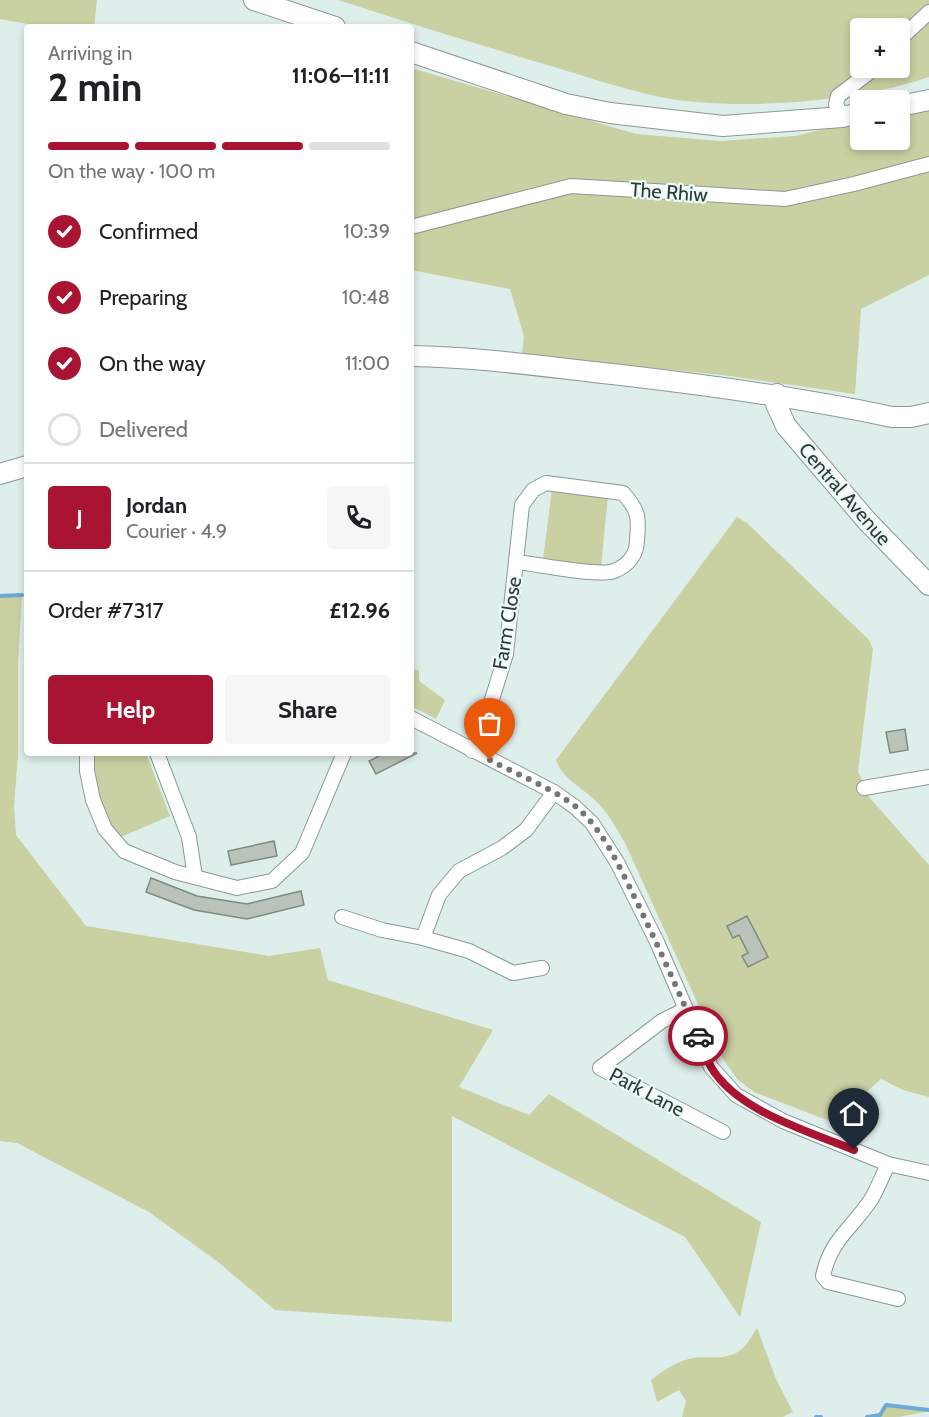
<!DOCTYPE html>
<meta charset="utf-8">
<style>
:root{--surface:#fff;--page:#f6f6f6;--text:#202124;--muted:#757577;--line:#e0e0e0;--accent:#aa1433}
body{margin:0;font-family:Cabin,sans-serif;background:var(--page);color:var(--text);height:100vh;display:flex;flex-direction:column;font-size:22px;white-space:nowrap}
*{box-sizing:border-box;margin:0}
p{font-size:20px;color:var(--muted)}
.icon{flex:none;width:33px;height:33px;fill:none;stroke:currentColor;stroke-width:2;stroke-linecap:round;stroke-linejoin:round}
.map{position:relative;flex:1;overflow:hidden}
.details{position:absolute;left:24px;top:24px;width:390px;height:732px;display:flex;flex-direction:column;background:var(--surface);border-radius:6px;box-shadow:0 3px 9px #0003}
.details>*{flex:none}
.controls{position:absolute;left:850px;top:18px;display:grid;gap:12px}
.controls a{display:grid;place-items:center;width:60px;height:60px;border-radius:6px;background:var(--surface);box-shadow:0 3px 9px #0003;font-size:30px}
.pin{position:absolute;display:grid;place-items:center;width:51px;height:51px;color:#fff;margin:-62px -26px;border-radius:50% 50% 50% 0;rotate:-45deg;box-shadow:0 0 6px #0007}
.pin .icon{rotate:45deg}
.courier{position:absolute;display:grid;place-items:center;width:60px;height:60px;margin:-30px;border:4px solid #aa1433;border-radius:50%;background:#fff;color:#222;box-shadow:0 2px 8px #0007}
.headline em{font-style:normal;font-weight:800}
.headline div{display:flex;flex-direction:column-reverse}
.headline{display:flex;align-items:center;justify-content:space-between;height:102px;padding:0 24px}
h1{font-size:39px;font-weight:800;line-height:45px}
.bar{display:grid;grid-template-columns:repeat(4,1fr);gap:9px 6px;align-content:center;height:72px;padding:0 24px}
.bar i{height:8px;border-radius:4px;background:var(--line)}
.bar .on{background:var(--accent)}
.bar p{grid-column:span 4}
.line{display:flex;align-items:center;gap:15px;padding:0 24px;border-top:2px solid var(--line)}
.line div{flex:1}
.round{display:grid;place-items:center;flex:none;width:63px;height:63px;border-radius:6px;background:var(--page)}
ol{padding:0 24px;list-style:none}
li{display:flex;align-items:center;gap:18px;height:66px}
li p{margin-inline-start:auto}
li .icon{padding:6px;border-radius:50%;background:var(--accent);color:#fff;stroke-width:4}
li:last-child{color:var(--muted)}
li i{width:33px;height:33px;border:3px solid var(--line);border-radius:50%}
.primary-button{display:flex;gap:12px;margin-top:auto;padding:12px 24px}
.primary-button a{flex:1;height:69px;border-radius:6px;background:var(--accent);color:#fff;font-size:24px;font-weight:800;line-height:69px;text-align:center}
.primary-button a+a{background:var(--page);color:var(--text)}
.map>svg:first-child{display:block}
.green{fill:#c9d0a2;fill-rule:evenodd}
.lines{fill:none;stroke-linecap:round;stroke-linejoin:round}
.stream{stroke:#6eaad8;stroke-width:4}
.building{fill:#b9c3b9;stroke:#808a81;stroke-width:1.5}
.street-casing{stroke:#8b9995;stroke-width:16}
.secondary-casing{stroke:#8b9995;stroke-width:22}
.street{stroke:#fff;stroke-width:14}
.secondary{stroke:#fff;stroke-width:20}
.done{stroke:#707977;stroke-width:6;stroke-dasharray:0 10.8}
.route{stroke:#aa1433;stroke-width:8}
.labels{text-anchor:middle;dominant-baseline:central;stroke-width:4.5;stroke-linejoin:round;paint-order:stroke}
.street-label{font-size:20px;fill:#343a39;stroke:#ebfbf7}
</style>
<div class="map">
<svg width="929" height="1417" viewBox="0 0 929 1417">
<rect width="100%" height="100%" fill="#deeeea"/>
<g class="green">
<polygon points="0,0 97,0 94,27 44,27 0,19"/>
<path d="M338,0H929V77C858,102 734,112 660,97C623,89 587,77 551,66C479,45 409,23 338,0ZM861,28H900V68H861Z"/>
<polygon points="411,68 636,134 719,141 795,136 861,120 861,140 900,140 900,111 929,104 929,275 861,309 855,394 722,375 522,354 524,336 510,289 411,270"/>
<polygon points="552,489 608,496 601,566 543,560"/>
<path d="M737,517L747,523L869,640L873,649L858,771L869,797L929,865V1097L903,1090L881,1079L832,1122L754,1092L737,1079L722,1057L625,843C616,828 608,812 595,800C581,787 563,779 556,760Z"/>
<polygon points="22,595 18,664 18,755 14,806 16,835 86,926 269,956 320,948 328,980 493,1030 459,1087 529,1115 549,1094 761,1222 740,1317 685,1237 452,1116 452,1322 275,1310 218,1262 149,1212 17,1143 0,1141 0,596"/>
<polygon points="411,669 419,670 419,681 445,700 436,719 411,706"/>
<path d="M95,753H146L170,816L121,837C96,809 95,790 95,753Z"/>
<path d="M757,1328L776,1379L793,1412L783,1417H682L686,1401L679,1390L657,1402L651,1380C664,1370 677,1361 693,1358C707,1356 723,1360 736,1353C746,1348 751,1337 757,1328Z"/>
<polygon points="886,1405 929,1411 899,1417 867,1417 880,1415"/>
</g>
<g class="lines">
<g class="stream">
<polyline points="0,596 22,595"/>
<polyline points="816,1417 821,1417"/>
<polyline points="867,1417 880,1415 886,1405 929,1410"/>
</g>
</g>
<g class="building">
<polygon points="905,729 908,750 890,753 886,732"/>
<polygon points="385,753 417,753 376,774 369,761"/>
<polygon points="274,841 277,856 231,865 228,851"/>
<polygon points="151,878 197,896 247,904 301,891 304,905 247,919 194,910 146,892"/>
<polygon points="747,916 768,957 748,967 742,956 748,953 739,935 733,938 727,926"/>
</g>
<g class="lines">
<defs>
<g id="street">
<polyline points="900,39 929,12"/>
<polyline points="842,117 836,104 838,96 875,68"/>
<polyline points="411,227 571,186 785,199 854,184 929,164"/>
<polyline points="411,718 554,792 575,807 592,823 617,862 657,942 711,1067 736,1095 783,1121 888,1164 929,1173"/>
<path d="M472,751L485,722L506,654L522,505L533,490L546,483L623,493C639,511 639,517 637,540C637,554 629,565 614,571C598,577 537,564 517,562"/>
<polyline points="87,753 87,771 93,800 105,829 124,851 175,872 237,888 272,881 302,853 344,753"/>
<polyline points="157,753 189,837 195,877"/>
<polyline points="864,788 929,777"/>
<polyline points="342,917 382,930 423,938"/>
<polyline points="542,968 513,973 469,951 423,938 439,895 459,871 502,848 526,830 554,792"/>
<polyline points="686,1009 662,1021 600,1068 723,1132"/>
<path d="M888,1164C883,1175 878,1187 872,1198C853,1228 831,1238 823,1276L828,1282L898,1299"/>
</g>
<g id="secondary">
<polyline points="254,0 335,27"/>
<polyline points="411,52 566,104 610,113 723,126 842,117 861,113"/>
<polyline points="900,106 929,100"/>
<path d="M411,356C472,357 533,365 594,372C694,383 793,396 892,417H911L929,413"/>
<polyline points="777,394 776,404 786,426 867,521 929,585"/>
<polyline points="0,474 27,466"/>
</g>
</defs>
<use href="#street" class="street-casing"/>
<use href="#secondary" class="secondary-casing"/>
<use href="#street" class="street"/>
<use href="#secondary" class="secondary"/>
</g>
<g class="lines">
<path class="done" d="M490,760C518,775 550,787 575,806C602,828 618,864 633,894C656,941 677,988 698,1036"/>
<path class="route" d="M698,1036C702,1046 706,1057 711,1067C737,1111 808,1131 854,1150"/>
</g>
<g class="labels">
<g class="street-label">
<text transform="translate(669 192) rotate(4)">The Rhiw</text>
<text transform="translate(845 494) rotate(49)">Central Avenue</text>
<text transform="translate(507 623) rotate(-81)">Farm Close</text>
<text transform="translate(647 1092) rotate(28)">Park Lane</text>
</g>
</g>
</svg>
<div class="controls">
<a>+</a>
<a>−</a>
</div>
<div class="pin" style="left:490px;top:760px;background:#ea580c"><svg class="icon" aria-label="bag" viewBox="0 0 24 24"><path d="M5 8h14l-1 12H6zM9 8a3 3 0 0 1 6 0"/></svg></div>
<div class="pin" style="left:854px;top:1150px;background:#1f2937"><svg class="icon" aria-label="home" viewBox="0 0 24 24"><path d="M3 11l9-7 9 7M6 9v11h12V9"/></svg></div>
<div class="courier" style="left:698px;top:1036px"><svg class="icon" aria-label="car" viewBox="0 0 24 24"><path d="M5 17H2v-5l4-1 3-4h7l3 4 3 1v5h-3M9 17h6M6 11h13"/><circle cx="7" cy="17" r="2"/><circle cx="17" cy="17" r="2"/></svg></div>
<section class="details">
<div class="headline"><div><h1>2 min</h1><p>Arriving in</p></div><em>11:06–11:11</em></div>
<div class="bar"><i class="on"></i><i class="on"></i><i class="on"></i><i></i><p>On the way · 100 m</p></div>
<ol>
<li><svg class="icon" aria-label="check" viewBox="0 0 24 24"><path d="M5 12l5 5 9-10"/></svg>Confirmed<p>10:39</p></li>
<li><svg class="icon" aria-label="check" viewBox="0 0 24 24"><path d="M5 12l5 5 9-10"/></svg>Preparing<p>10:48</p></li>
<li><svg class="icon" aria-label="check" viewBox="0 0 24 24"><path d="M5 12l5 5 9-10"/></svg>On the way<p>11:00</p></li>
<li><i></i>Delivered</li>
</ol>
<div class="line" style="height:108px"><b class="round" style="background:var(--accent);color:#fff">J</b><div><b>Jordan</b><p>Courier · 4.9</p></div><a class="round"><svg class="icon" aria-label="phone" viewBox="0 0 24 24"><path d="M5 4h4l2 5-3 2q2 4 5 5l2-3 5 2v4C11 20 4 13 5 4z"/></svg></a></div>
<div class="line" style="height:78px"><div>Order #7317</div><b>£12.96</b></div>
<div class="primary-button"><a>Help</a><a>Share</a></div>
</section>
</div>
